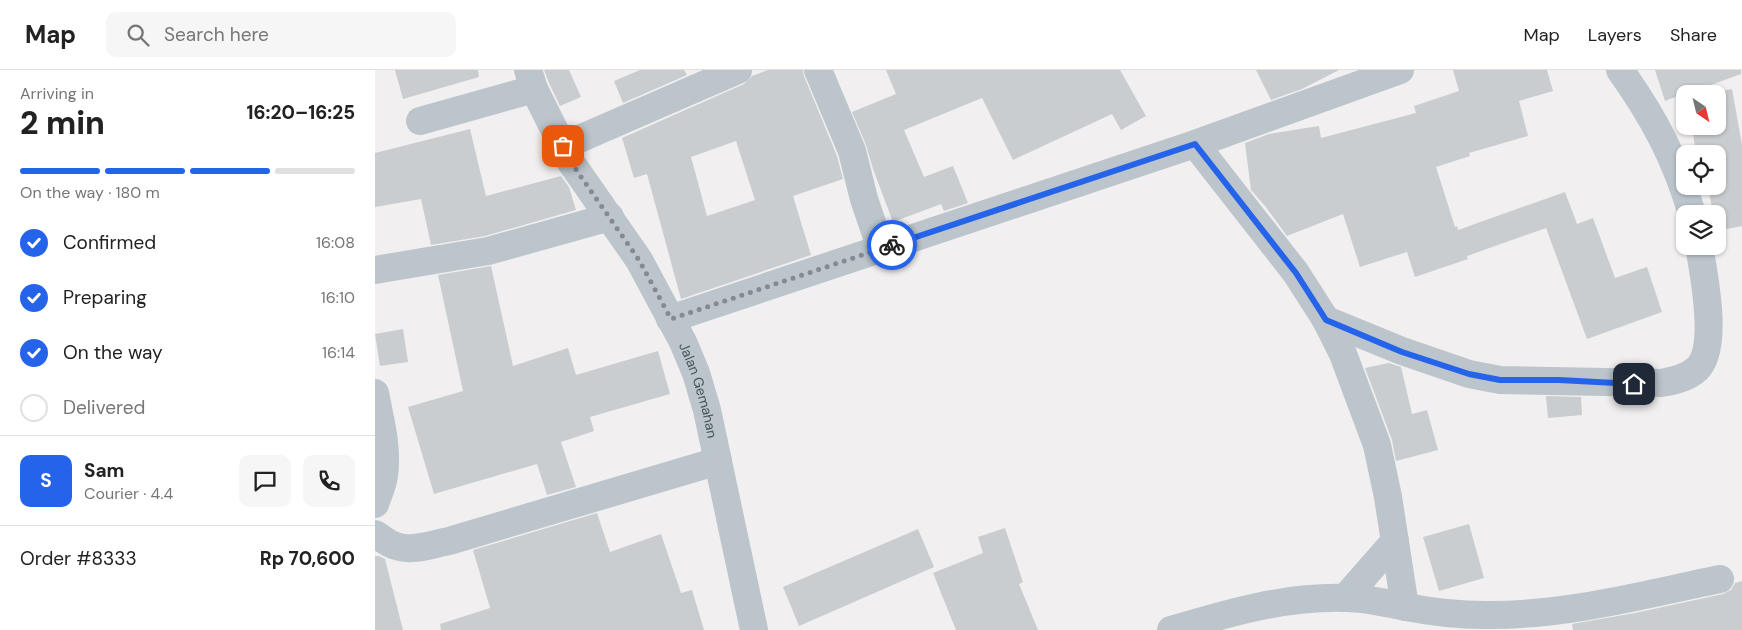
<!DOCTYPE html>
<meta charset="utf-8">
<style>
:root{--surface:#fff;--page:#f6f6f6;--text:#222;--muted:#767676;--line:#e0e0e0;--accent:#2563eb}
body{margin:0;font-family:"DM Sans",sans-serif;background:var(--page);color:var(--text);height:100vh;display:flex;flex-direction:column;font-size:19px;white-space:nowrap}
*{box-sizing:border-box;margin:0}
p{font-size:16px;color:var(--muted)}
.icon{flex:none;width:28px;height:28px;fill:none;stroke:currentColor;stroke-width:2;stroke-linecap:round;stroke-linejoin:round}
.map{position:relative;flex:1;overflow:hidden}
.side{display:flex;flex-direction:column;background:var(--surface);width:375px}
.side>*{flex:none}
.needle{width:32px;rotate:145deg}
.fabs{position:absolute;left:1301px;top:15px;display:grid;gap:10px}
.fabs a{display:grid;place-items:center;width:50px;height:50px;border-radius:10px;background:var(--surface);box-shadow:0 1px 4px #0004;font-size:25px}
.pin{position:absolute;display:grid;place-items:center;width:42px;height:42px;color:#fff;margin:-21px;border-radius:10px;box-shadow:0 2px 8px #0006}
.courier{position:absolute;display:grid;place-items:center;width:50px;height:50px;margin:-25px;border:4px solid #2563eb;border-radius:50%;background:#fff;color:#222;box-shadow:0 1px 6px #0007}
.overview em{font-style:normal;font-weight:800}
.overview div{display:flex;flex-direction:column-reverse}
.overview{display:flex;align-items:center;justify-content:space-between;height:85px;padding:0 20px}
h1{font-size:32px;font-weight:800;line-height:38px}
.bar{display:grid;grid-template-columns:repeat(4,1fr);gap:8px 5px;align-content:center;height:60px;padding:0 20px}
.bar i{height:6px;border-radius:4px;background:var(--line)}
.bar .selected{background:var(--accent)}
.bar p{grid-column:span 4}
.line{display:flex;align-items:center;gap:12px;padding:0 20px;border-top:1px solid var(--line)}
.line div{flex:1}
.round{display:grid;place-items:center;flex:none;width:52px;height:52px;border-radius:10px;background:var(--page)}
ol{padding:0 20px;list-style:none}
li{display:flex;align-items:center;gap:15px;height:55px}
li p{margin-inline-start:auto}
li .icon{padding:5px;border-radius:50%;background:var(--accent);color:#fff;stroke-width:4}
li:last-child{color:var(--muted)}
li i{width:28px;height:28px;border:2px solid var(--line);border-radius:50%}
header{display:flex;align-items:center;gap:30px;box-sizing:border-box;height:70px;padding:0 25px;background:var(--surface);border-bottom:1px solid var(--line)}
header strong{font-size:24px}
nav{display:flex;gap:28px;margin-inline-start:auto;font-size:18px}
.search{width:350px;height:45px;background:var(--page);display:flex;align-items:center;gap:12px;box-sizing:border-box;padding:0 18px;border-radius:10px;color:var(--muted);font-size:19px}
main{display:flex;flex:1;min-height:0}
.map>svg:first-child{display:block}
.building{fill:#c9cdd0;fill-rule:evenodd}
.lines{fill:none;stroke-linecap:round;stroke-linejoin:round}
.minor{stroke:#bbc5cb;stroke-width:28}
.done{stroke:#838b8f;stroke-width:5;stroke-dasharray:0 9}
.route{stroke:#2563eb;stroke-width:6}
.labels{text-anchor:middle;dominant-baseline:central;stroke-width:4.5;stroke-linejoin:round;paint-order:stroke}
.street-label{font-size:14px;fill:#48555b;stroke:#fff}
</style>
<header>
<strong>Map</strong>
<div class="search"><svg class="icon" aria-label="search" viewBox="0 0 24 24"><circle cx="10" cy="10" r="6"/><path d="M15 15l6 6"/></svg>Search here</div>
<nav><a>Map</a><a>Layers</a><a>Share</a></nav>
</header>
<main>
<section class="side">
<div class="overview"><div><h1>2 min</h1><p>Arriving in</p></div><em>16:20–16:25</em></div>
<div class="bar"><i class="selected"></i><i class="selected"></i><i class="selected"></i><i></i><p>On the way · 180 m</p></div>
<ol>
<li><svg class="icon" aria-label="check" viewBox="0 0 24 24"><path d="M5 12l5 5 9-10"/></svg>Confirmed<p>16:08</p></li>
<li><svg class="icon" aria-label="check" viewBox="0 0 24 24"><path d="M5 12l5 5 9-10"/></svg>Preparing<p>16:10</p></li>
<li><svg class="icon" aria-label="check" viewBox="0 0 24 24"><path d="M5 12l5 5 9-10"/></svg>On the way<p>16:14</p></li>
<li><i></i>Delivered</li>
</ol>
<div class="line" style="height:90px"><b class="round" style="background:var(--accent);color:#fff">S</b><div><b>Sam</b><p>Courier · 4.4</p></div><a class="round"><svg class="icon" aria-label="chat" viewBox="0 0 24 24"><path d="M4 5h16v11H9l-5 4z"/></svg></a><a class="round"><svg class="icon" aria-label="phone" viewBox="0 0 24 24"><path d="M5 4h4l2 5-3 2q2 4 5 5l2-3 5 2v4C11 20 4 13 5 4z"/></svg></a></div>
<div class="line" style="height:65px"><div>Order #8333</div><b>Rp 70,600</b></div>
</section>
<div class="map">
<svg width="1367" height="560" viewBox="0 0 1367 560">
<rect width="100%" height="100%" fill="#f1efef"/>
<g class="building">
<polygon points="20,0 103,0 104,7 28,29"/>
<polygon points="169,0 194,0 206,27 185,36 174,13"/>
<polygon points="265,0 309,0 312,5 248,33 239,11"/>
<path d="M393,0H428L429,6L462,86L468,109L418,126L436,185L306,229L272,104L259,108L247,68L369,14L377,6ZM361,71L380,130L332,146L316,87Z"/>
<polygon points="511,0 745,0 771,46 746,60 737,44 638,90 607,28 529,60 549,107 578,96 593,133 569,141 566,134 518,152 498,99 491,75 477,42 521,24"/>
<polygon points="881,0 964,0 927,19 896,30"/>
<polygon points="1078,0 1172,0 1178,21 1144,31 1153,66 1094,83 1095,86 1061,97 1080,157 1082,156 1083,160 1190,122 1202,154 1218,148 1240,208 1272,197 1287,242 1212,269 1171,158 1092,186 1093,189 1040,207 1032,182 985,197 968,144 912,166 890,136 876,120 870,73 894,64 944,56 946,68 1041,43 1039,36 1084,21"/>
<polygon points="1280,0 1366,0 1366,4 1333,16 1335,23 1357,19 1367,75 1367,156 1342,161 1342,144 1338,144 1333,116 1342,116 1342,84 1321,84 1317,56 1342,56 1342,24 1311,23 1290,31"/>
<polygon points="95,59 111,126 186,106 194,117 201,140 110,166 56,175 46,129 0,137 0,83"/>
<polygon points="116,196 138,296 193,278 201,305 283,281 295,324 215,347 219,361 186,372 201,417 172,425 162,394 59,424 33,337 88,321 63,205"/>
<polygon points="28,259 33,292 5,296 0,264"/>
<polygon points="1014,293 1026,297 1037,344 1052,340 1063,380 1021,391 1017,370 990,298"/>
<polygon points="1171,326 1206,327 1207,345 1173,348"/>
<polygon points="222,443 235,482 286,464 306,523 317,520 329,560 66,560 65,554 115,538 98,480"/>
<polygon points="1094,454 1109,508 1064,521 1048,467"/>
<polygon points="630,458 648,512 644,514 663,560 581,560 558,503 608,483 603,467"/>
<polygon points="543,459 559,497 424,556 408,517"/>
<polygon points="0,486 4,486 10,489 28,560 0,560"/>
<polygon points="1367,511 1367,560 1198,560 1197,554 1260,543 1348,524 1356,520 1360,513"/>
</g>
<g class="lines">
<g class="minor">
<path id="s1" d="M153,0L159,19L195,91L264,190L308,272L321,303L332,340L379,560"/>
<polyline points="443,0 477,81 489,129 506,179"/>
<path d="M1245,0C1278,46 1301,89 1317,144"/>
<polyline points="45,51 159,19"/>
<polyline points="820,74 921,203 951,250 968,284 1002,375 1013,427 1030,537"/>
<polyline points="188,76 363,0"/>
<polyline points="0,200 113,181 235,147"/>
<polyline points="295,249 820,74 1025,0"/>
<path d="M951,250L1027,281L1094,304L1125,310L1286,313C1298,311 1312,308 1322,299C1344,278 1329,205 1324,176"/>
<path d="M0,323C5,349 13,378 9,405C8,415 3,425 0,434"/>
<path d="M0,464C7,468 13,474 21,476C37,482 58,474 74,471L343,391"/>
<polyline points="970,528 1020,471"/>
<path d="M796,560C853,543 911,526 971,528C991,528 1010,533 1031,537C1057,542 1083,545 1110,545C1190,546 1267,525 1345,509"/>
</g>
</g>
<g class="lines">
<polyline class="done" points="188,76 195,91 264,190 296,249 517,175"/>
<polyline class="route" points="517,175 820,74 921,203 951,250 1027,282 1094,304 1125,310 1184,310 1259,314"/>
</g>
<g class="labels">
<g class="street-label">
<text stroke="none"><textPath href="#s1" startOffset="365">Jalan Gemahan</textPath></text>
</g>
</g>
</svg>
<div class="fabs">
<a><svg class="needle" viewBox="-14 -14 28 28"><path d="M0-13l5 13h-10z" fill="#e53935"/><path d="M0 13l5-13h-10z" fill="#767676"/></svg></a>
<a><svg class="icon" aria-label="locate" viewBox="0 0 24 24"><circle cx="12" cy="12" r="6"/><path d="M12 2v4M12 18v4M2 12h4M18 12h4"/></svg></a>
<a><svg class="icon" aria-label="layers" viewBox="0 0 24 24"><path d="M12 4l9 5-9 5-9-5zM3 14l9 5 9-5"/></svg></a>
</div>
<div class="pin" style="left:188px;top:76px;background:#ea580c"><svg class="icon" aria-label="bag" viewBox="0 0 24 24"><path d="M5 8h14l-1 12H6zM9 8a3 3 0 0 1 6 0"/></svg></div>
<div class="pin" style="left:1259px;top:314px;background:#1f2937"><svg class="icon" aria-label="home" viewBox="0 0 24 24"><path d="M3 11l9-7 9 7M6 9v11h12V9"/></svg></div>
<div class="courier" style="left:517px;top:175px"><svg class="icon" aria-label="bike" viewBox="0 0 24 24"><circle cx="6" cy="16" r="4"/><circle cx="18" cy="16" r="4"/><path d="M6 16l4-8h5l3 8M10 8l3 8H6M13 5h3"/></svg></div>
</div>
</main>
